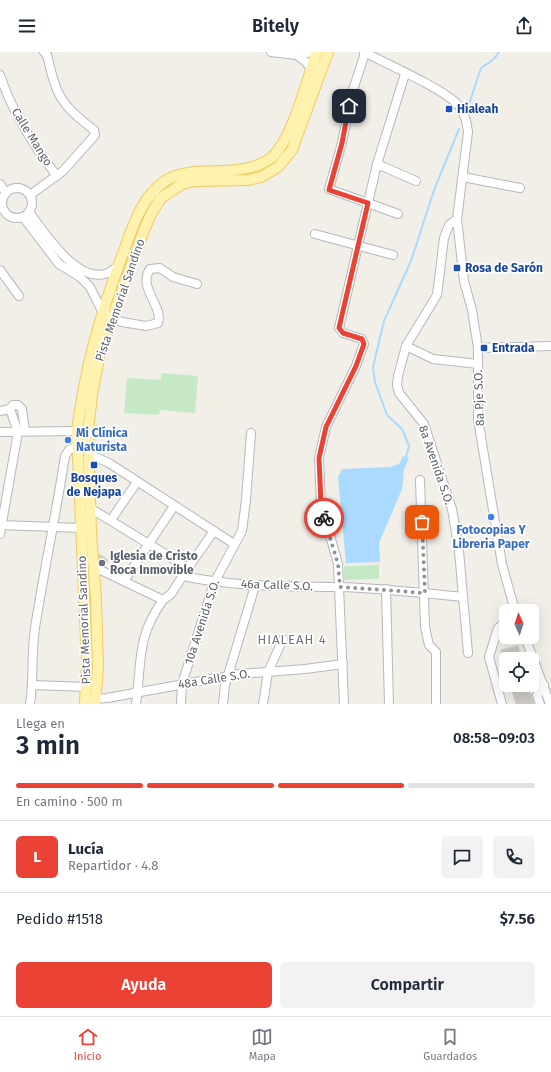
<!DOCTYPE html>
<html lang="es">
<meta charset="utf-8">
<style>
:root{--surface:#fff;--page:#f2f2f3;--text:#1f2937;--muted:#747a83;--line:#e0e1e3;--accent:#ea4335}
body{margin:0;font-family:"Fira Sans",sans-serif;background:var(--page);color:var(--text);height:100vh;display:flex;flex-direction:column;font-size:15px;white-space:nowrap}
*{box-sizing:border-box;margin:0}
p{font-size:13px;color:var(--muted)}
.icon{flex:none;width:22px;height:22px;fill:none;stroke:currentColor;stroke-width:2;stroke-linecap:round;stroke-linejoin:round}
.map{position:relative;height:652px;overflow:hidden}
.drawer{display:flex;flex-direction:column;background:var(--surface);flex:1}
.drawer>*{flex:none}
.needle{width:26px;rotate:357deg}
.fabs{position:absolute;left:499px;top:552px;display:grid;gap:8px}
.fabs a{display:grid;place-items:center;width:40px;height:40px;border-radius:6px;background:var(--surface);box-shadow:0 4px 16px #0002;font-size:20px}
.pin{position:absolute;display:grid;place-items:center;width:34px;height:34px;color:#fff;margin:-17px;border-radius:8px;box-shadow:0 2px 6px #0006}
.courier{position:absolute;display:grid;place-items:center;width:40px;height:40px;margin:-20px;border:3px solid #ea4335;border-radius:50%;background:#fff;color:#222;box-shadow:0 1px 5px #0007}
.headline em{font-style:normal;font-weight:600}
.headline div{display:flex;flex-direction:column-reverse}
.headline{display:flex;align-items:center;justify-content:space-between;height:68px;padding:0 16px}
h1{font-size:26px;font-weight:600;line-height:30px}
.bar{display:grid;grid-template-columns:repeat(4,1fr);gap:6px 4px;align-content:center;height:48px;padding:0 16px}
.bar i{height:5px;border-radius:3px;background:var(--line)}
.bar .selected{background:var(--accent)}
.bar p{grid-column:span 4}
.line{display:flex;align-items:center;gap:10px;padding:0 16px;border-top:1px solid var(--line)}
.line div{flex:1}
.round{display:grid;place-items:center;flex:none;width:42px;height:42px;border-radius:6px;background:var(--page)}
.primary-button{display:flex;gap:8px;margin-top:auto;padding:8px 16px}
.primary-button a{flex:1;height:46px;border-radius:6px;background:var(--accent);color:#fff;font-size:16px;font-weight:600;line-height:46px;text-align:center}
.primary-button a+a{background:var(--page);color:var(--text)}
header{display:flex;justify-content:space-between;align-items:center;height:52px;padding:0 16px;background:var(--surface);font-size:18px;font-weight:600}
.menu{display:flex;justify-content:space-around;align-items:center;height:56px;border-top:1px solid var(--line);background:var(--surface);font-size:11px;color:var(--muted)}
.menu a{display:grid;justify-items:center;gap:2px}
.menu .selected{color:var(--accent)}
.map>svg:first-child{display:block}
.green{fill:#c5e8c5}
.water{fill:#aadaff}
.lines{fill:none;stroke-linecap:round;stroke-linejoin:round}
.stream{stroke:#aadaff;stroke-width:2}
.building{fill:#cccac5;stroke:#d6d1c6}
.minor-casing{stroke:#b5b8bc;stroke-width:10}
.major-casing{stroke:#f2c960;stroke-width:12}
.minor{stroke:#fff;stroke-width:8}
.major{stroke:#fff2af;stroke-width:10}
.done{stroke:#929495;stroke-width:4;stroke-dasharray:0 7.2}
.route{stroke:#ea4335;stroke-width:5}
.transit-dot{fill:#1a4fb4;stroke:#fff;stroke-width:1.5}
.shop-dot{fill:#3f7fe0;stroke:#fff;stroke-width:1.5}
.worship-dot{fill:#6b7280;stroke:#fff;stroke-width:1.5}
.labels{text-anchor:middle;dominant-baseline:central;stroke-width:3.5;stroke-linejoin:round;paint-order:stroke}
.transit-label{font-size:12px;font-weight:bold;fill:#164399;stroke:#fff;text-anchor:start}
.street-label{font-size:12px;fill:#5f6368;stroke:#fff}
.shop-label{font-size:12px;font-weight:bold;fill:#366cbe;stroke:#fff;text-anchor:start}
.worship-label{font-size:12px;font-weight:bold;fill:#5b616d;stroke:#fff;text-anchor:start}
.neighbourhood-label{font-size:13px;letter-spacing:1px;fill:#70757a;stroke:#fff}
</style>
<header><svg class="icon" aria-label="menu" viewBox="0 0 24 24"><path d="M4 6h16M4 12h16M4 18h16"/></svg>Bitely<svg class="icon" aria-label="share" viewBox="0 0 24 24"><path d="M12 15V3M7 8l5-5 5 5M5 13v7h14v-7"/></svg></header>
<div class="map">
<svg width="551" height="652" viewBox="0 0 551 652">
<rect width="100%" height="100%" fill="#f1efe8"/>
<g class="green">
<polygon points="162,321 198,324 195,361 160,358 159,363 124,361 127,326 161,328"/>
<polygon points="379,513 379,527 344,528 344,514"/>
</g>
<polygon class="water" points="403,404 409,406 404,417 402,437 379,491 380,510 346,511 338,425 342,417 390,415 399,412"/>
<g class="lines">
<g class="stream">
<polyline points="466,61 481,16 494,7 499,0"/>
<polyline points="406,405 409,394 402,377 387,363 375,330 373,315 384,269 411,209 434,138 459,77"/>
</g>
</g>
<g class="building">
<polygon points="99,502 108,508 104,514 100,512"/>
<polygon points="518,594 521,607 504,607 501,598"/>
<polygon points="524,633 528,633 534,652 516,652 511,636"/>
</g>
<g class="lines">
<defs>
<g id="minor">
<polyline points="271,0 297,3 312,0"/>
<path d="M364,0C385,11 446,38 459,54C465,62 467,69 468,80L457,167L464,229L472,258L478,296V367L502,512L515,559"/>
<polyline points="365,1 352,41 342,91 329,137 398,162"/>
<polyline points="297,3 306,10 311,17"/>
<path d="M0,23C12,60 33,93 57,124"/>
<polyline points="377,112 416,129"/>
<polyline points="463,125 520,136"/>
<polyline points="0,132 6,141"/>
<circle cx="17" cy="151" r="15"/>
<path d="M30,143L63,119L95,83L94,78C60,52 57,45 47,3L44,0"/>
<path d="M29,160C44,180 76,230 105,222C110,221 114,217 118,214"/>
<path d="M23,165L59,212L80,225L90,235L102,259L112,266L122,270L146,274L158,271C164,255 137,235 150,217L160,216L173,225L197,232"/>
<polyline points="457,167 449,173 444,186 437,243 406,294 398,324 397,333 399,341 424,372 452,457 459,499 468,601"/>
<polyline points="315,182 393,203"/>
<polyline points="0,218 19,244"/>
<polyline points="406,294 433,307 478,312"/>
<polyline points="478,296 551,294"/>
<polyline points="0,359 10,357"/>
<polyline points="0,380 77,379"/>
<polyline points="89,402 109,411 234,492"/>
<polyline points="420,428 425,575 429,593 436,600 436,652"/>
<polyline points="90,456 188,516 214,479"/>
<polyline points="111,468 137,430"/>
<polyline points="0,473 81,476"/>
<polyline points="0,482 18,380 10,357 13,353 18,353 22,357 25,379"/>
<path d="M94,515L163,548C136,586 142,609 136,652"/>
<path d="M183,524C235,535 285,534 338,535C380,536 422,541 463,545"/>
<polyline points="124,529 174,454"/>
<polyline points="386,537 389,652"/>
<polyline points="163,548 171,542 186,519"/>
<polyline points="525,585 550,652"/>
<polyline points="33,633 87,635"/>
<polyline points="90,647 107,646 240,622 305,617 343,612"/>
<path d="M30,652C34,627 31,601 35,576C44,519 56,462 65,404L69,398L78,393"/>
<polyline points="181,652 182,632 214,531 242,479 246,448 251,381"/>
<polyline points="223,652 225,633 255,534"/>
<polyline points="263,652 268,620 283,587"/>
<polyline points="344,652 338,512 321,451 319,406 326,375 356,314 364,292 362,287 343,281 339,276 377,112 405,22"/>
<polyline points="502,652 489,605 498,576 506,570"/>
<polyline points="540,652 537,643 544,633"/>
</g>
<g id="major">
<path d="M85,652L87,610L77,379C85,316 100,264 122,204C132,178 140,146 165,129C183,118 203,120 224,119C240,118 259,116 272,105C293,86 307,27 317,0"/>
<polyline points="95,652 98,616 96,547 91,480 88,379 92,343 99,306 112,266 144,178 151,162 161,146 182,132 195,129 248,128 261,125 278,115 292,98 328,0"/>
</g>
</defs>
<use href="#minor" class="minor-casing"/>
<use href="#major" class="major-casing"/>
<use href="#minor" class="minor"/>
<use href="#major" class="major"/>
</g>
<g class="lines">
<polyline class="done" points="324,466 338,512 340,535 425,541 422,470"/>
<polyline class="route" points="324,466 321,451 319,406 326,375 356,314 364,292 362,287 343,281 339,276 368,151 329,138 342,91 349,54"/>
</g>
<g class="transit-dot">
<rect x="445" y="53" width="8" height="8" rx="2"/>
<rect x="453" y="212" width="8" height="8" rx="2"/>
<rect x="480" y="292" width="8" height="8" rx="2"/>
<rect x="90" y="409" width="8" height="8" rx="2"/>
</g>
<g class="shop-dot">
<circle cx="68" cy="388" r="4"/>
<circle cx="491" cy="465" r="4"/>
</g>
<circle class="worship-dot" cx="102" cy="511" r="4"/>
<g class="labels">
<g class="transit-label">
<text x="457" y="57">Hialeah</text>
<text x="465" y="216">Rosa de Sarón</text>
<text x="492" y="296">Entrada</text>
<text x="94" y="426" text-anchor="middle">Bosques<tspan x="94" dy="14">de Nejapa</tspan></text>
</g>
<g class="street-label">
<text transform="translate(32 85) rotate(58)">Calle Mango</text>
<text transform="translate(120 248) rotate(-71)">Pista Memorial Sandino</text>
<text transform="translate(479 346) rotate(-92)">8a Pje S.O.</text>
<text transform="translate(436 413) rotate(71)">8a Avenida S.O.</text>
<text transform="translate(277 533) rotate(2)">46a Calle S.O.</text>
<text transform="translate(84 568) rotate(-92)">Pista Memorial Sandino</text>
<text transform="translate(202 570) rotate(-72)">10a Avenida S.O.</text>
<text transform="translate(214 627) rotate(-9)">48a Calle S.O.</text>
</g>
<g class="shop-label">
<text x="76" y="381">Mi Clínica<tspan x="76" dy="14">Naturista</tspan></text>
<text x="491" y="478" text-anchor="middle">Fotocopias Y<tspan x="491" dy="14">Libreria Paper</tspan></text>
</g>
<g class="worship-label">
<text x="110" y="504">Iglesia de Cristo<tspan x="110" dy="14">Roca Inmovible</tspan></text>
</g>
<g class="neighbourhood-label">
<text x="292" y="587">HIALEAH 4</text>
</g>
</g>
</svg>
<div class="fabs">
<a><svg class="needle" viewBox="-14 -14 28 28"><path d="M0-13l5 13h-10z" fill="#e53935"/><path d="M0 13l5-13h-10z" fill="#747a83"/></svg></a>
<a><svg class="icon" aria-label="locate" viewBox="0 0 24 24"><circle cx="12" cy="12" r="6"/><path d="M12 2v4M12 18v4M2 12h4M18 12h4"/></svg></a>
</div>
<div class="pin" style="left:422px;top:470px;background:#ea580c"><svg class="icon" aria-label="bag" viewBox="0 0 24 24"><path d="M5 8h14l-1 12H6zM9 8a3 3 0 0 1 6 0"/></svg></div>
<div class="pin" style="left:349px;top:54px;background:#1f2937"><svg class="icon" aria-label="home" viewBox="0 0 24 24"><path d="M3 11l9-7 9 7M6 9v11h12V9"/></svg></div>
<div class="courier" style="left:324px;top:466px"><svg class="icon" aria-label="bike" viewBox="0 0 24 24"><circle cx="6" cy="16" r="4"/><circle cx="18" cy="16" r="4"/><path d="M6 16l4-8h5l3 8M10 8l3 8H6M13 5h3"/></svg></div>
</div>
<section class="drawer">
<div class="headline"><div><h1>3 min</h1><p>Llega en</p></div><em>08:58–09:03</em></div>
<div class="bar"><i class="selected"></i><i class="selected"></i><i class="selected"></i><i></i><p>En camino · 500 m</p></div>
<div class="line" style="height:72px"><b class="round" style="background:var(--accent);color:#fff">L</b><div><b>Lucía</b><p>Repartidor · 4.8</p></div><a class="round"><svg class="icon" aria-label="chat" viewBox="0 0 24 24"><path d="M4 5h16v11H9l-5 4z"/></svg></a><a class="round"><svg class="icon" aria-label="phone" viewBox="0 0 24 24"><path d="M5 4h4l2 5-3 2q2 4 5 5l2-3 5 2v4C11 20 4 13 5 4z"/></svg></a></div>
<div class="line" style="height:52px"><div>Pedido #1518</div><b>$7.56</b></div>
<div class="primary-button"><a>Ayuda</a><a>Compartir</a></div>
</section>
<nav class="menu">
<a class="selected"><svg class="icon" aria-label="home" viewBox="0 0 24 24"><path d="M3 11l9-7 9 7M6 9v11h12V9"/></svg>Inicio</a>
<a><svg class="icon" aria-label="map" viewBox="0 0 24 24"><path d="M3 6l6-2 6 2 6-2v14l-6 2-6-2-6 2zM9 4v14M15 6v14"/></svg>Mapa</a>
<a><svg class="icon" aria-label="saved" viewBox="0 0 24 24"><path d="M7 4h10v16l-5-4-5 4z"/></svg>Guardados</a>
</nav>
